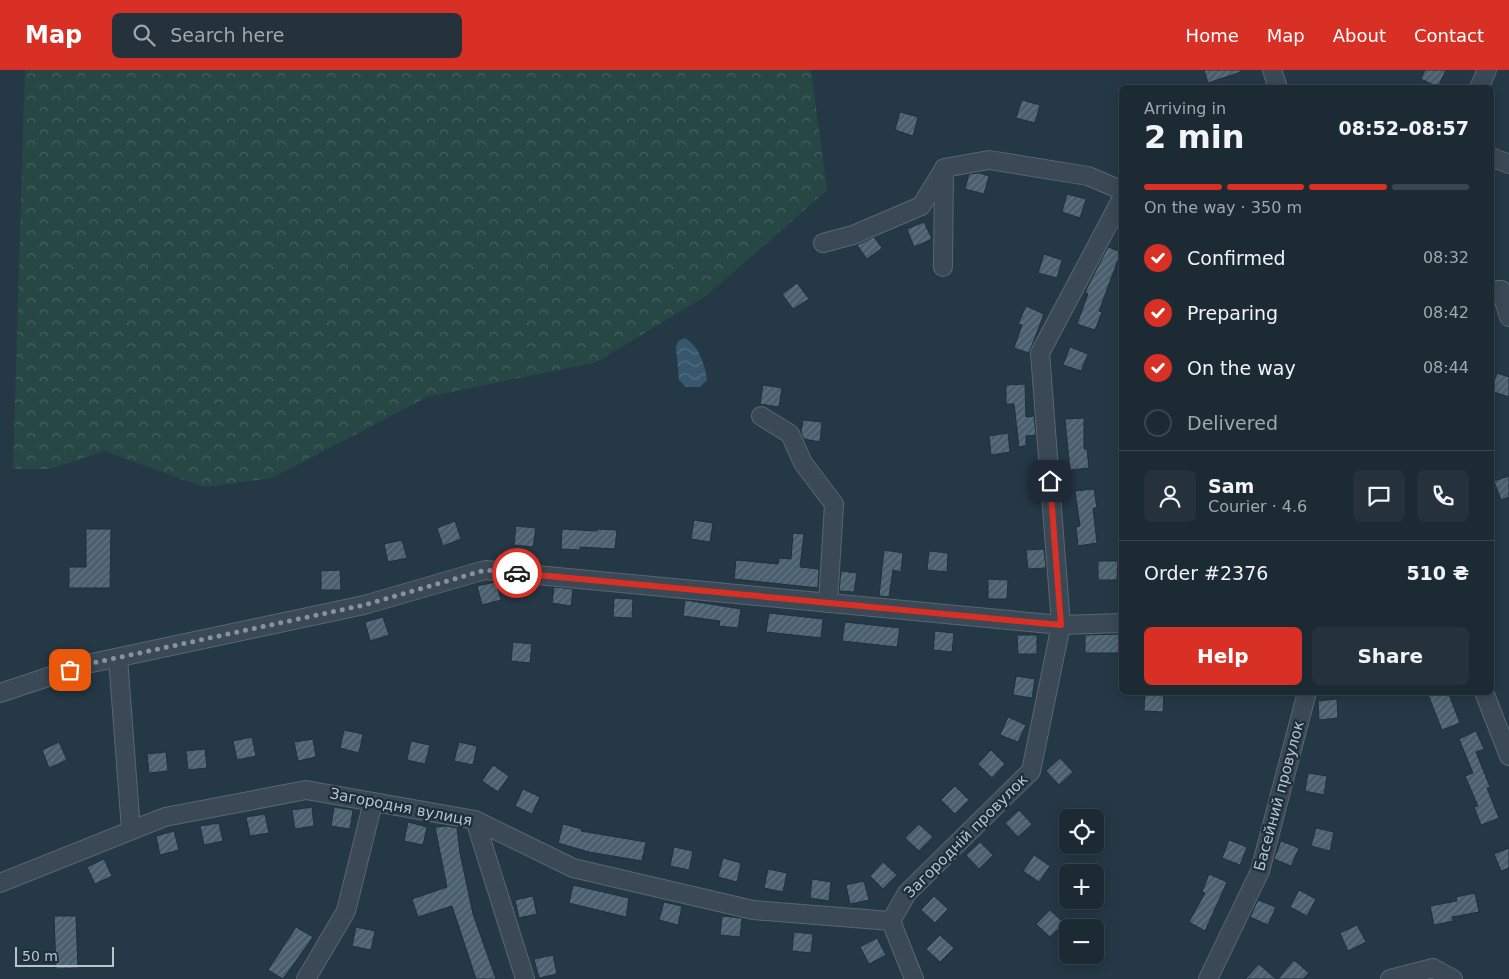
<!DOCTYPE html>
<meta charset="utf-8">
<style>
:root{--surface:#1c2a34;--page:#25323c;--text:#f1f3f6;--muted:#a0a7ac;--line:#3a464f;--accent:#d93025}
body{margin:0;font-family:"DejaVu Sans",sans-serif;background:var(--page);color:var(--text);height:100vh;display:flex;flex-direction:column;font-size:19px;white-space:nowrap}
*{box-sizing:border-box;margin:0}
p{font-size:16px;color:var(--muted)}
.icon{flex:none;width:28px;height:28px;fill:none;stroke:currentColor;stroke-width:2;stroke-linecap:round;stroke-linejoin:round}
.map{position:relative;flex:1;overflow:hidden}
.sheet{position:absolute;left:1119px;top:15px;width:375px;height:610px;display:flex;flex-direction:column;background:var(--surface);border-radius:8px;box-shadow:0 2px 12px #0003,0 0 0 1px var(--line)}
.sheet>*{flex:none}
.controls{position:absolute;left:1059px;top:739px;display:grid;gap:10px}
.controls a{display:grid;place-items:center;width:45px;height:45px;border-radius:8px;background:var(--surface);box-shadow:0 2px 12px #0003,0 0 0 1px var(--line);font-size:25px}
.scale{position:absolute;left:15px;bottom:12px;width:99px;box-sizing:border-box;padding-left:5px;border:2px solid #b7c4ce;border-top:0;font-size:14px;line-height:18px;white-space:nowrap;color:#b7c4ce;-webkit-text-stroke:4px #1e2e3b;paint-order:stroke}
.pin{position:absolute;display:grid;place-items:center;width:42px;height:42px;color:#fff;margin:-21px;border-radius:10px;box-shadow:0 2px 8px #0006}
.courier{position:absolute;display:grid;place-items:center;width:50px;height:50px;margin:-25px;border:4px solid #d93025;border-radius:50%;background:#fff;color:#222;box-shadow:0 1px 6px #0007}
.headline em{font-style:normal;font-weight:700}
.headline div{display:flex;flex-direction:column-reverse}
.headline{display:flex;align-items:center;justify-content:space-between;height:85px;padding:0 25px}
h1{font-size:32px;font-weight:700;line-height:38px}
.bar{display:grid;grid-template-columns:repeat(4,1fr);gap:8px 5px;align-content:center;height:60px;padding:0 25px}
.bar i{height:6px;border-radius:4px;background:var(--line)}
.bar .on{background:var(--accent)}
.bar p{grid-column:span 4}
.line{display:flex;align-items:center;gap:12px;padding:0 25px;border-top:1px solid var(--line)}
.line div{flex:1}
.round{display:grid;place-items:center;flex:none;width:52px;height:52px;border-radius:8px;background:var(--page)}
ol{padding:0 25px;list-style:none}
li{display:flex;align-items:center;gap:15px;height:55px}
li p{margin-inline-start:auto}
li .icon{padding:5px;border-radius:50%;background:var(--accent);color:#fff;stroke-width:4}
li:last-child{color:var(--muted)}
li i{width:28px;height:28px;border:2px solid var(--line);border-radius:50%}
.action{display:flex;gap:10px;margin-top:auto;padding:10px 25px}
.action a{flex:1;height:58px;border-radius:8px;background:var(--accent);color:#fff;font-size:20px;font-weight:700;line-height:58px;text-align:center}
.action a+a{background:var(--page);color:var(--text)}
header{display:flex;align-items:center;gap:30px;box-sizing:border-box;height:70px;padding:0 25px;background:var(--accent);color:#fff}
header strong{font-size:24px}
nav{display:flex;gap:28px;margin-inline-start:auto;font-size:18px}
.search{width:350px;height:45px;background:var(--page);display:flex;align-items:center;gap:12px;box-sizing:border-box;padding:0 18px;border-radius:8px;color:var(--muted);font-size:19px}
.map>svg:first-child{display:block}
.forest{fill:url(#forest-crowns)}
.water{fill:url(#water-waves)}
.building{fill:url(#building-hatch);stroke:#20303d}
.lines{fill:none;stroke-linecap:round;stroke-linejoin:round}
.minor-casing{stroke:#586772;stroke-width:20}
.minor{stroke:#3a4955;stroke-width:18}
.done{stroke:#84939e;stroke-width:5;stroke-dasharray:0 9}
.route{stroke:#d93025;stroke-width:6}
.labels{text-anchor:middle;dominant-baseline:central;stroke-width:4.5;stroke-linejoin:round;paint-order:stroke}
.street-label{font-size:15px;fill:#b7c4ce;stroke:#1e2e3b}
</style>
<header>
<strong>Map</strong>
<div class="search"><svg class="icon" aria-label="search" viewBox="0 0 24 24"><circle cx="10" cy="10" r="6"/><path d="M15 15l6 6"/></svg>Search here</div>
<nav><a>Home</a><a>Map</a><a>About</a><a>Contact</a></nav>
</header>
<div class="map">
<svg width="1509" height="909" viewBox="0 0 1509 909">
<defs>
<pattern id="forest-crowns" width="20" height="18" patternUnits="userSpaceOnUse" patternTransform="scale(1.25)"><rect width="20" height="18" fill="#274745"/><path d="M2 6a3 3 0 1 1 6 0M12 15a3 3 0 1 1 6 0" fill="none" stroke="#44605f"/></pattern>
<pattern id="water-waves" width="16" height="10" patternUnits="userSpaceOnUse" patternTransform="scale(1.25)"><rect width="16" height="10" fill="#37576e"/><path d="M0 5q4-4 8 0t8 0" fill="none" stroke="#526e82"/></pattern>
<pattern id="building-hatch" width="6" height="6" patternUnits="userSpaceOnUse" patternTransform="scale(1.25)"><rect width="6" height="6" fill="#4b606e"/><path d="M-1 1l2-2M0 6l6-6M5 7l2-2" fill="none" stroke="#637582"/></pattern>
</defs>
<rect width="100%" height="100%" fill="#253846"/>
<polygon class="forest" points="25,0 811,0 827,120 707,225 597,292 427,327 272,408 204,417 104,381 51,399 13,399"/>
<path class="water" d="M685,268C699,276 705,295 707,310L700,317H686L679,310L676,277L678,271Z"/>
<g class="building">
<polygon points="1204,0 1241,0 1241,2 1208,13"/>
<polygon points="1425,0 1446,0 1438,17 1421,9"/>
<polygon points="1022,30 1040,35 1035,53 1016,48"/>
<polygon points="900,42 918,47 913,66 895,60"/>
<polygon points="979,103 989,106 984,124 965,119 969,104"/>
<polygon points="1067,124 1086,129 1080,148 1062,142"/>
<polygon points="924,152 932,169 914,177 907,159"/>
<polygon points="874,167 882,178 867,189 857,175"/>
<polygon points="1108,177 1121,182 1099,241 1102,242 1095,260 1077,254 1088,224 1085,223 1089,214"/>
<polygon points="1044,184 1062,190 1057,208 1038,203"/>
<polygon points="797,213 809,229 793,239 782,224"/>
<polygon points="1026,236 1044,244 1029,283 1014,278 1022,255 1018,254"/>
<polygon points="1070,277 1088,284 1081,301 1063,295"/>
<polygon points="1497,303 1509,307 1509,327 1491,321"/>
<polygon points="1025,314 1026,347 1034,346 1036,365 1026,366 1026,376 1019,377 1014,334 1006,334 1006,315"/>
<polygon points="763,315 782,318 779,337 760,334"/>
<polygon points="1084,348 1084,379 1087,379 1089,398 1070,400 1065,349"/>
<polygon points="803,350 822,352 820,372 804,369 801,363"/>
<polygon points="1008,363 1010,382 991,385 989,366"/>
<polygon points="1509,406 1509,427 1501,430 1494,411"/>
<polygon points="1094,419 1097,438 1093,438 1097,473 1078,476 1076,457 1080,456 1075,421"/>
<polygon points="694,450 713,453 710,472 691,469"/>
<polygon points="455,451 461,469 443,476 437,458"/>
<polygon points="516,456 536,458 533,477 514,475"/>
<polygon points="86,459 111,459 110,518 69,518 69,497 86,497"/>
<polygon points="562,459 597,461 597,459 617,460 615,479 580,477 580,480 561,479"/>
<polygon points="793,463 804,464 800,497 819,499 818,518 734,509 736,490 778,494 779,488 791,489"/>
<polygon points="402,470 407,488 388,492 384,474"/>
<polygon points="1044,479 1046,498 1028,499 1026,480"/>
<polygon points="884,480 903,483 901,502 893,500 889,527 879,526"/>
<polygon points="929,481 948,483 947,502 927,500"/>
<polygon points="1098,491 1118,491 1117,510 1098,510"/>
<polygon points="340,500 341,520 321,520 321,501"/>
<polygon points="841,501 857,503 854,522 839,521"/>
<polygon points="988,509 1008,510 1007,529 988,529"/>
<polygon points="496,512 501,530 482,535 477,516"/>
<polygon points="554,517 573,519 571,536 552,533"/>
<polygon points="614,528 633,529 632,548 613,547"/>
<polygon points="685,530 741,539 738,558 719,556 720,551 683,546"/>
<polygon points="769,543 823,549 821,568 766,562"/>
<polygon points="383,547 389,565 370,571 365,552"/>
<polygon points="845,552 900,558 897,577 842,571"/>
<polygon points="935,561 954,563 952,582 933,580"/>
<polygon points="1121,564 1121,583 1085,583 1085,565"/>
<polygon points="1017,565 1037,565 1037,584 1018,584"/>
<polygon points="513,572 532,574 530,593 511,591"/>
<polygon points="1016,606 1035,609 1032,628 1013,625"/>
<polygon points="1145,622 1164,623 1163,642 1144,641"/>
<polygon points="1427,622 1448,622 1460,653 1442,660"/>
<polygon points="1337,629 1338,648 1319,650 1318,631"/>
<polygon points="1008,647 1026,655 1018,672 1000,665"/>
<polygon points="344,660 363,664 359,683 340,678"/>
<polygon points="1476,661 1484,679 1476,682 1490,717 1487,718 1499,748 1481,755 1474,737 1478,736 1465,706 1473,703 1459,669"/>
<polygon points="252,667 256,686 237,690 233,671"/>
<polygon points="313,669 316,687 298,691 294,672"/>
<polygon points="411,671 430,675 425,694 407,690"/>
<polygon points="59,672 67,690 49,698 42,680"/>
<polygon points="459,672 477,676 473,695 454,691"/>
<polygon points="205,679 207,698 188,700 186,681"/>
<polygon points="991,680 1005,694 992,708 978,694"/>
<polygon points="166,682 168,701 149,703 147,684"/>
<polygon points="1060,688 1073,702 1059,715 1046,701"/>
<polygon points="493,695 509,706 498,722 482,711"/>
<polygon points="1308,703 1327,706 1324,725 1305,721"/>
<polygon points="955,716 969,730 955,744 941,730"/>
<polygon points="523,719 540,727 532,744 515,736"/>
<polygon points="312,737 314,756 295,759 292,740"/>
<polygon points="334,737 353,740 350,759 331,756"/>
<polygon points="1019,740 1032,754 1018,767 1005,753"/>
<polygon points="265,744 269,763 250,766 246,747"/>
<polygon points="408,752 427,757 423,775 404,771"/>
<polygon points="219,753 223,771 204,775 200,756"/>
<polygon points="563,754 582,759 581,761 646,772 642,791 589,782 558,773"/>
<polygon points="919,754 933,767 919,781 905,768"/>
<polygon points="447,756 457,758 460,783 473,844 496,909 476,909 452,836 418,847 412,829 447,817 435,757"/>
<polygon points="1316,758 1334,762 1330,781 1311,776"/>
<polygon points="174,761 179,780 160,785 156,766"/>
<polygon points="1229,770 1247,777 1240,795 1222,788"/>
<polygon points="1281,771 1299,778 1291,796 1274,789"/>
<polygon points="980,772 993,785 979,799 966,785"/>
<polygon points="674,777 693,781 689,800 670,796"/>
<polygon points="1509,778 1509,798 1501,801 1494,784"/>
<polygon points="1034,785 1050,796 1039,812 1023,801"/>
<polygon points="723,788 741,793 737,812 718,807"/>
<polygon points="104,789 112,806 95,814 87,797"/>
<polygon points="883,792 897,805 883,819 870,806"/>
<polygon points="768,799 787,803 783,822 764,818"/>
<polygon points="1209,804 1227,812 1205,861 1189,852 1205,823 1202,822"/>
<polygon points="812,809 831,812 829,831 810,828"/>
<polygon points="864,811 869,830 850,834 846,815"/>
<polygon points="573,815 629,828 626,847 569,833"/>
<polygon points="1299,820 1316,829 1307,846 1290,837"/>
<polygon points="1475,823 1479,842 1452,847 1453,851 1434,855 1430,836 1457,831 1456,827"/>
<polygon points="533,826 537,844 519,848 515,830"/>
<polygon points="934,826 948,839 935,853 921,840"/>
<polygon points="1258,830 1276,837 1268,855 1250,847"/>
<polygon points="664,832 682,836 678,855 659,850"/>
<polygon points="1050,840 1064,853 1050,867 1036,854"/>
<polygon points="54,846 76,846 78,898 56,899"/>
<polygon points="722,846 742,848 740,867 720,865"/>
<polygon points="1357,855 1366,872 1348,881 1340,863"/>
<polygon points="296,857 313,867 283,909 268,900"/>
<polygon points="356,857 375,861 371,880 352,876"/>
<polygon points="794,862 813,864 811,883 792,881"/>
<polygon points="940,865 954,878 940,892 926,879"/>
<polygon points="877,868 886,885 869,894 860,877"/>
<polygon points="553,885 557,904 539,908 534,889"/>
<polygon points="1294,890 1309,903 1303,909 1278,909"/>
<polygon points="1259,894 1276,909 1245,909"/>
</g>
<g class="lines">
<defs>
<g id="minor">
<polyline points="1272,0 1278,18"/>
<polyline points="1479,18 1487,0"/>
<polyline points="1491,87 1509,94"/>
<polyline points="823,173 853,165 921,136 944,99"/>
<polyline points="943,197 944,98 989,90 1088,106 1121,120"/>
<polyline points="1491,220 1501,220 1509,247"/>
<polyline points="761,346 790,364 803,393 834,434 828,533"/>
<polyline points="118,588 131,760"/>
<polyline points="1484,622 1509,686"/>
<polyline points="0,623 87,594 364,535 485,500 1061,555 1121,553"/>
<polyline points="475,750 525,909"/>
<polyline points="0,813 165,747 306,720 475,750 573,798 753,840 891,851"/>
<polyline points="306,909 346,841 373,732"/>
<polyline points="914,909 891,851 907,823 1031,701 1061,555 1040,283 1121,130"/>
<polyline points="1208,909 1260,801 1307,622"/>
<polyline points="1390,909 1433,898 1453,909"/>
</g>
</defs>
<use href="#minor" class="minor-casing"/>
<use href="#minor" class="minor"/>
</g>
<g class="lines">
<polyline class="done" points="70,600 88,594 364,535 485,500 517,503"/>
<polyline class="route" points="517,503 1061,555 1050,411"/>
</g>
<g class="labels">
<g class="street-label">
<text transform="translate(1279 726) rotate(-75)">Басейний провулок</text>
<text transform="translate(401 737) rotate(11)">Загородня вулиця</text>
<text transform="translate(966 766) rotate(-45)">Загородній провулок</text>
</g>
</g>
</svg>
<div class="controls">
<a><svg class="icon" aria-label="locate" viewBox="0 0 24 24"><circle cx="12" cy="12" r="6"/><path d="M12 2v4M12 18v4M2 12h4M18 12h4"/></svg></a>
<a>+</a>
<a>−</a>
</div>
<div class="scale">50 m</div>
<div class="pin" style="left:70px;top:600px;background:#ea580c"><svg class="icon" aria-label="bag" viewBox="0 0 24 24"><path d="M5 8h14l-1 12H6zM9 8a3 3 0 0 1 6 0"/></svg></div>
<div class="pin" style="left:1050px;top:411px;background:#1f2937"><svg class="icon" aria-label="home" viewBox="0 0 24 24"><path d="M3 11l9-7 9 7M6 9v11h12V9"/></svg></div>
<div class="courier" style="left:517px;top:503px"><svg class="icon" aria-label="car" viewBox="0 0 24 24"><path d="M5 17H2v-5l4-1 3-4h7l3 4 3 1v5h-3M9 17h6M6 11h13"/><circle cx="7" cy="17" r="2"/><circle cx="17" cy="17" r="2"/></svg></div>
<section class="sheet">
<div class="headline"><div><h1>2 min</h1><p>Arriving in</p></div><em>08:52–08:57</em></div>
<div class="bar"><i class="on"></i><i class="on"></i><i class="on"></i><i></i><p>On the way · 350 m</p></div>
<ol>
<li><svg class="icon" aria-label="check" viewBox="0 0 24 24"><path d="M5 12l5 5 9-10"/></svg>Confirmed<p>08:32</p></li>
<li><svg class="icon" aria-label="check" viewBox="0 0 24 24"><path d="M5 12l5 5 9-10"/></svg>Preparing<p>08:42</p></li>
<li><svg class="icon" aria-label="check" viewBox="0 0 24 24"><path d="M5 12l5 5 9-10"/></svg>On the way<p>08:44</p></li>
<li><i></i>Delivered</li>
</ol>
<div class="line" style="height:90px"><a class="round"><svg class="icon" aria-label="person" viewBox="0 0 24 24"><circle cx="12" cy="8" r="4"/><path d="M4 21q1-7 8-7t8 7"/></svg></a><div><b>Sam</b><p>Courier · 4.6</p></div><a class="round"><svg class="icon" aria-label="chat" viewBox="0 0 24 24"><path d="M4 5h16v11H9l-5 4z"/></svg></a><a class="round"><svg class="icon" aria-label="phone" viewBox="0 0 24 24"><path d="M5 4h4l2 5-3 2q2 4 5 5l2-3 5 2v4C11 20 4 13 5 4z"/></svg></a></div>
<div class="line" style="height:65px"><div>Order #2376</div><b>510 ₴</b></div>
<div class="action"><a>Help</a><a>Share</a></div>
</section>
</div>
